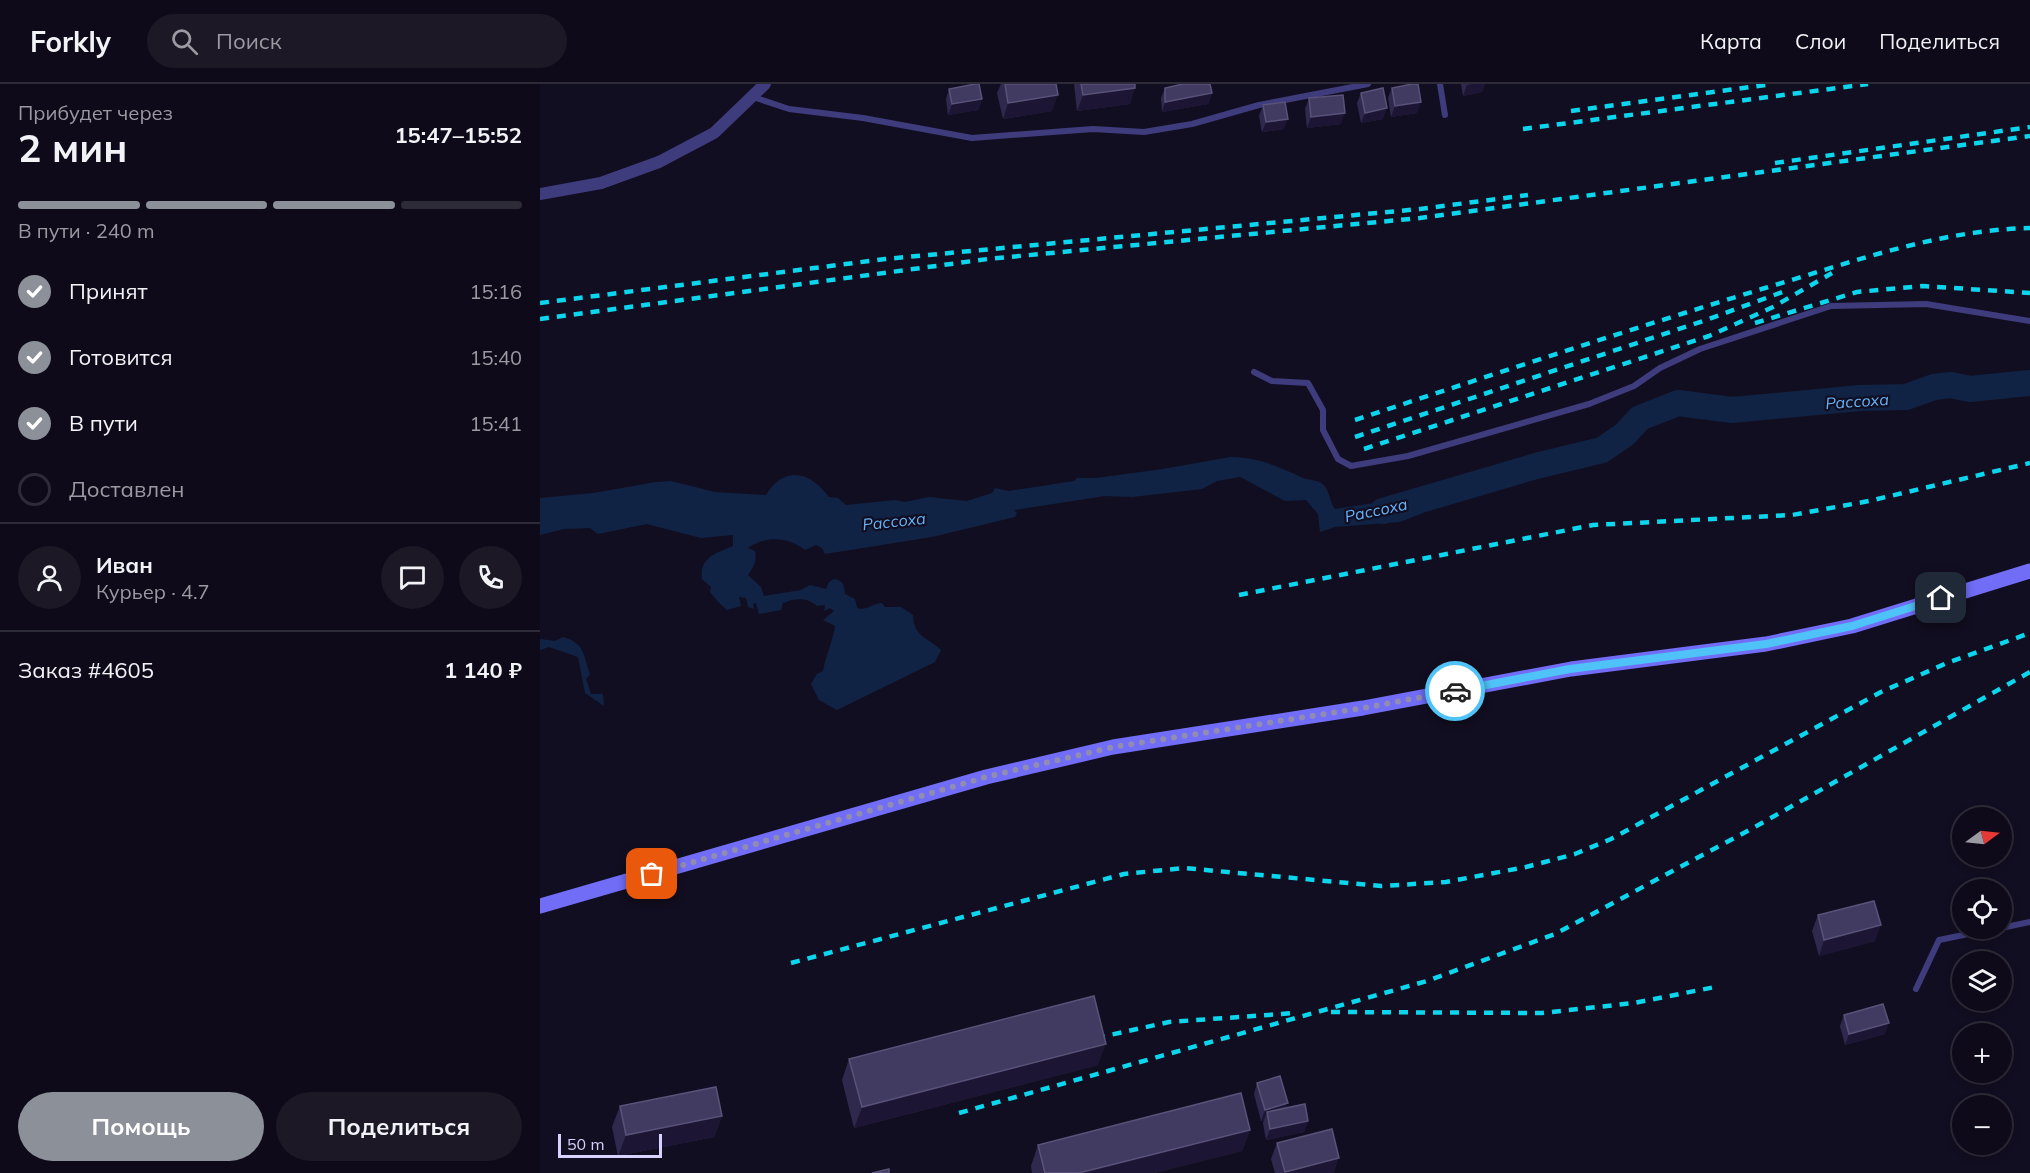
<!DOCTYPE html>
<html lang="ru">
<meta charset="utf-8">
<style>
:root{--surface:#0e0a19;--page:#1c1826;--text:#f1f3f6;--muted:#9b9aa2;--line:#2e2b38;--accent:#8c9099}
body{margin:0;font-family:Mulish,sans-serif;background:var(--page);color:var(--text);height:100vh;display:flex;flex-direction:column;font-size:22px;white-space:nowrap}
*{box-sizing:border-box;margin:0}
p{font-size:20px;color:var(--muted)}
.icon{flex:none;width:33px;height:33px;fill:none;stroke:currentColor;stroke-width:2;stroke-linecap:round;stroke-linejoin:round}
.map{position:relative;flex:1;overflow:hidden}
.details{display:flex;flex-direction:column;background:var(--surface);width:540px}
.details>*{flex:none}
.needle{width:39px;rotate:75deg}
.fabs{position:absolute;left:1412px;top:723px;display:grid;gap:12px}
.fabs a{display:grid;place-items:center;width:60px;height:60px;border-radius:50%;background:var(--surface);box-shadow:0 3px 9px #0003,0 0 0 2px var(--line);font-size:30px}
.scale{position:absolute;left:18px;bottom:15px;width:104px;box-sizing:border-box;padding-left:6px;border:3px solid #d6d1fd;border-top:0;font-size:16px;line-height:21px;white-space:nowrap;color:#d6d1fd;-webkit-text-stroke:4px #120e21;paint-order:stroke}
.pin{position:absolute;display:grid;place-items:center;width:51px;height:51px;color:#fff;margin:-26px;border-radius:12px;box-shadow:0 3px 9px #0006}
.courier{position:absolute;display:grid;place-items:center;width:60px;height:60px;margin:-30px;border:4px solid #4fc3f7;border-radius:50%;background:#fff;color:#222;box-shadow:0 2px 8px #0007}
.head em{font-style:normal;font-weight:700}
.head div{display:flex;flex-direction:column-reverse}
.head{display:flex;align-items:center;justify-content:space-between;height:102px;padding:0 18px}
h1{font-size:39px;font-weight:700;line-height:45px}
.bar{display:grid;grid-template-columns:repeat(4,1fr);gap:9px 6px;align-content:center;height:72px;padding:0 18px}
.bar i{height:8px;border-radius:4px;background:var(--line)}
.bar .current{background:var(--accent)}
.bar p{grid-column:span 4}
.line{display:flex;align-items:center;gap:15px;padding:0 18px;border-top:2px solid var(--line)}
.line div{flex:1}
.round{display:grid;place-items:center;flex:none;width:63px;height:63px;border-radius:32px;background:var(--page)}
ol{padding:0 18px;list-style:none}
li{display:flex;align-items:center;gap:18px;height:66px}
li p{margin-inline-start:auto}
li .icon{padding:6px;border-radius:50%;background:var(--accent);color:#fff;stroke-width:4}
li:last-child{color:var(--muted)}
li i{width:33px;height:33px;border:3px solid var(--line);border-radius:50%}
.action{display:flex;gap:12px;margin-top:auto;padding:12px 18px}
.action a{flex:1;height:69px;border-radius:36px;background:var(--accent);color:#fff;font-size:24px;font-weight:700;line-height:69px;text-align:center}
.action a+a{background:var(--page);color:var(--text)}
header{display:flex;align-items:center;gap:36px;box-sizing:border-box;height:84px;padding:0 30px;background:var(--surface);border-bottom:2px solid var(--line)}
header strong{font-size:28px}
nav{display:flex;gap:33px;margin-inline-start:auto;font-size:21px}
.search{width:420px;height:54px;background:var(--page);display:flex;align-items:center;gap:15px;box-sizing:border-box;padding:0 21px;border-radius:33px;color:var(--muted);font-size:22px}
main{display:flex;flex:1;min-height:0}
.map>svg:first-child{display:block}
.water{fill:#102344}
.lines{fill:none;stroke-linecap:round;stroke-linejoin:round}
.river{stroke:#102344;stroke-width:26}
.lane{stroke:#3f3c7e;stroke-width:6}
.street{stroke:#3f3c7e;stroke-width:12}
.secondary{stroke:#716df7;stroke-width:15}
.rail{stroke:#0cd6ed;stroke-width:4.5;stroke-dasharray:9 8;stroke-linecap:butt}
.wall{fill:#30294e}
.shaded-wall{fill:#1c1634}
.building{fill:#413b61;stroke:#595279;stroke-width:1.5}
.done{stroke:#918db0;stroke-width:6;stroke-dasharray:0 10.8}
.route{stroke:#4fc3f7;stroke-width:8}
.labels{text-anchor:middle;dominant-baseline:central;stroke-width:4.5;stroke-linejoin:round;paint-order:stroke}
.water-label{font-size:16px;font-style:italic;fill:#65b3f7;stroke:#120e21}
</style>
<header>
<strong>Forkly</strong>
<div class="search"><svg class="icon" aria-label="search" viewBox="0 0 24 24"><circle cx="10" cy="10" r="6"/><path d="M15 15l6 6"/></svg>Поиск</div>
<nav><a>Карта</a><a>Слои</a><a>Поделиться</a></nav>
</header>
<main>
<section class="details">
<div class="head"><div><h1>2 мин</h1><p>Прибудет через</p></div><em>15:47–15:52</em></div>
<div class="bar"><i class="current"></i><i class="current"></i><i class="current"></i><i></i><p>В пути · 240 m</p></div>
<ol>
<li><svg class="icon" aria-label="check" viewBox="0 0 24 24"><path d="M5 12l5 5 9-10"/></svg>Принят<p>15:16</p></li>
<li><svg class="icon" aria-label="check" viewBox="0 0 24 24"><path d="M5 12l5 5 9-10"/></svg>Готовится<p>15:40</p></li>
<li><svg class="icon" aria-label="check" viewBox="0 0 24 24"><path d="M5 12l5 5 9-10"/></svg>В пути<p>15:41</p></li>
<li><i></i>Доставлен</li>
</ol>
<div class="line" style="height:108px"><a class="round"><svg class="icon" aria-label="person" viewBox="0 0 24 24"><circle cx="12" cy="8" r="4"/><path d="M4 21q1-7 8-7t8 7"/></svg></a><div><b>Иван</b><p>Курьер · 4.7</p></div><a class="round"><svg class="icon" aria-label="chat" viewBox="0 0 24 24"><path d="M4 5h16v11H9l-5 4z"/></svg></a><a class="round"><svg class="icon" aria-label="phone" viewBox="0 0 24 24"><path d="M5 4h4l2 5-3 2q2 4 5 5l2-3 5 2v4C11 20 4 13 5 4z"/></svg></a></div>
<div class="line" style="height:78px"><div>Заказ #4605</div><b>1 140 ₽</b></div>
<div class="action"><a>Помощь</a><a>Поделиться</a></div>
</section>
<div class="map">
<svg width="1490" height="1089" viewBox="0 0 1490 1089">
<rect width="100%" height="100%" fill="#120e21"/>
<g class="water">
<path d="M690,373C718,373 736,382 761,393C769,397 781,395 786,404C790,411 790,418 795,425L834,419L871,407L883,429L860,438L795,443L780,448L778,430L766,416L745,417L700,393L677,397L662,405L592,413L565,412L474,426L477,429L475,433L392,453L285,470L282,464L276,461L265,466C249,453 225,451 208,464L215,467C217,478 214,482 208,491L221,503L224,512L261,506L270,501L286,505L289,498L294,495C304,497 304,501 305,510L315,515L317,524C327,527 333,519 342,519L345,523H361L373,531C373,553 389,554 401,566L395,578L297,626L279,616L271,600L277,590L283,587C286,571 293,557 295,542L283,536L294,527L290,524L284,527L285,521L277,522C267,513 255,514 243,519L241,526L219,530L216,519L213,520L214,525L208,523L206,514L199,513L201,522L187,526C181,521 175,515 170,508L171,503L162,495C159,473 177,469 193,462V451L161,454L107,440L58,450L50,444L24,445L0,451V414L53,409L116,398L131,397L175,408L226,411C244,381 270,387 289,413L298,414L306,421L355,416L365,418L389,413L427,417L452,409L455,404L469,407L534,397L537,394H556L623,385Z"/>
<path d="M23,553C45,559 43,571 50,590L46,595L51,610H63L64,622L45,609L38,573L9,563L0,566V555L15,557Z"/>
</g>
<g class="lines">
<polyline class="river" points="843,427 996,382 1062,366 1084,351 1100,334 1138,319 1192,326 1320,314 1366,313 1394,303 1411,301 1430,305 1490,299"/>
<g class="lane">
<polyline points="900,0 905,31"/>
<polyline points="213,13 249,25 323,34 432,54 553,45 604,48 652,40 719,21 828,0"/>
<polyline points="714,288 732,297 768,299 783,326 783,346 798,375 811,382 868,372 1049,320 1094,302 1120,284 1160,265 1291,222 1386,220 1490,237"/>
<polyline points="1461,844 1490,838"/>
<polyline points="1376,905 1399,856 1457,844"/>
</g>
<polyline class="street" points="0,110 61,99 119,78 174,49 225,0"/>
<polyline class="secondary" points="0,822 446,693 573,663 823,624 1031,585 1226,560 1312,542 1490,487"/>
<g class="rail">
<polyline points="1031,27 1233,0"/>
<polyline points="983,45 1328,0"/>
<polyline points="1235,79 1490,43"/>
<polyline points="0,219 345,175 880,125 988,111"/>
<polyline points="0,235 448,175 880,134 1490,52"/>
<polyline points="1215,239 1317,208 1383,202 1490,209"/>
<path d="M815,336C951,291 1088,246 1225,204C1313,178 1398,146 1490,144"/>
<polyline points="815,353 1166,236 1248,206"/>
<polyline points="824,365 1169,252 1233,223 1292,189"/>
<polyline points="699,511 1053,441 1252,431 1329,417 1490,379"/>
<polyline points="251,879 584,790 644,784 841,802 906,798 986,783 1035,770 1071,755 1341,608 1407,579 1490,549"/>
<polyline points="791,928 1002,929 1094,919 1175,903"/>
<polyline points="556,954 629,938 755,929"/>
<polyline points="419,1029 887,897 1015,850 1213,744 1490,588"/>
</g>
</g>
<g class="wall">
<polygon points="461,0 516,0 512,27 463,35 457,9"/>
<polygon points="534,0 595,0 590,20 537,27"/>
<polygon points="921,0 945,0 942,8 923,12"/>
<polygon points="625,4 672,9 668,20 622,28 621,14"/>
<polygon points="852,4 877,29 851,33 848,14"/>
<polygon points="409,5 442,15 438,26 408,31 406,15"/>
<polygon points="821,9 843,35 821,39 817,19"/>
<polygon points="769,14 801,40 767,44 765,25"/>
<polygon points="723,21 744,45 722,48 719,32"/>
<polygon points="1278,831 1335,857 1279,872 1272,847"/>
<polygon points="1304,931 1345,950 1305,961 1300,942"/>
<polygon points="309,975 558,981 314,1044 302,996"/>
<polygon points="717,999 746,1024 768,1037 764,1048 726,1056 723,1039 724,1036 721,1037 714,1010"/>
<polygon points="80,1022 182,1032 174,1053 78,1072 72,1043"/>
<polygon points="710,1046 702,1067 614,1089 492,1089 491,1082 498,1061"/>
<polygon points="737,1059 794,1089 735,1089 731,1075"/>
</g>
<g class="shaded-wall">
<polygon points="932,0 945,0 942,8 923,12 927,1"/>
<polygon points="595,4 590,20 537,27 543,11"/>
<polygon points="672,9 668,20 622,28 625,18"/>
<polygon points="518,11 512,27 463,35 468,19"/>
<polygon points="442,15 438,26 408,31 412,20"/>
<polygon points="881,18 877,29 851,33 855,22"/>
<polygon points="847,24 843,35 821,39 825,29"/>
<polygon points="805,29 801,40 767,44 771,33"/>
<polygon points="748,35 744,45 722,48 726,38"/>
<polygon points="1341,841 1335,857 1279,872 1284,856"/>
<polygon points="1349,939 1345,950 1305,961 1309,950"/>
<polygon points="566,960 558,981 314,1044 322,1023"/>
<polygon points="748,1019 744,1030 727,1028 724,1036 721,1037 725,1026"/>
<polygon points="182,1032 174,1053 78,1072 86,1051"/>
<polygon points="768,1037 764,1048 726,1056 730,1045"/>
<polygon points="710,1046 702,1067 614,1089 539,1089"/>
<polygon points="799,1074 794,1089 744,1089 745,1088"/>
</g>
<g class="building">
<polygon points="435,0 439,0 442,15 412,20 409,5"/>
<polygon points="465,0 516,0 518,11 468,19"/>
<polygon points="541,0 595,0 595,4 543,11"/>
<polygon points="643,0 670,0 672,9 625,18 625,4"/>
<polygon points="872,0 878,0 881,18 855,22 852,4"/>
<polygon points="843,4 847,24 825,29 821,9"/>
<polygon points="803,11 805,29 771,33 769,14"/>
<polygon points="745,18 748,35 726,38 723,21"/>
<polygon points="1334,817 1341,841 1284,856 1278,831"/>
<polygon points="554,912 566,960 322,1023 309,975"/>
<polygon points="1343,920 1349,939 1309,950 1304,931"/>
<polygon points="740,992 748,1019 725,1026 717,999"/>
<polygon points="176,1003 182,1032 86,1051 80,1022"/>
<polygon points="701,1009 710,1046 539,1089 505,1089 498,1061"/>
<polygon points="765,1020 768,1037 730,1045 727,1028"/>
<polygon points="792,1045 799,1074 745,1088 737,1059"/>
<polygon points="349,1085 349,1089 332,1089"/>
</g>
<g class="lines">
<polyline class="done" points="112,790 446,693 573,663 823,624 915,607"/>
<polyline class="route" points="915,607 1030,585 1226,560 1312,542 1401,514"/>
</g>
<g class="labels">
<g class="water-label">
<text transform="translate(1317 317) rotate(-4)">Рассоха</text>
<text transform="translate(836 426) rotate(-12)">Рассоха</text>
<text transform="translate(354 437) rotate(-6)">Рассоха</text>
</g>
</g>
</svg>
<div class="fabs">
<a><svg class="needle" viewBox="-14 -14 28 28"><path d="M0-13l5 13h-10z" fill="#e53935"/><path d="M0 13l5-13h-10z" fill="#9b9aa2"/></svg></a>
<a><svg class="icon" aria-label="locate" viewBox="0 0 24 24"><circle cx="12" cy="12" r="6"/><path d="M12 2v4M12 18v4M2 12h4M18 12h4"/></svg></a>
<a><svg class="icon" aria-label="layers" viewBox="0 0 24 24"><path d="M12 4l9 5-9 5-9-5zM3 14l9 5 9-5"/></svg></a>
<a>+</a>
<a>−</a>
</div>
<div class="scale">50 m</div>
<div class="pin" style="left:112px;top:790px;background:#ea580c"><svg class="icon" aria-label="bag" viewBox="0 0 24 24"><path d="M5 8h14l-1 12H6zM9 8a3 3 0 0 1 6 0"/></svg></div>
<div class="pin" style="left:1401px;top:514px;background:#1f2937"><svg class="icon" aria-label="home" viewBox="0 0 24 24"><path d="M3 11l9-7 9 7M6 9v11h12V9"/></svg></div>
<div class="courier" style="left:915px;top:607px"><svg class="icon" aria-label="car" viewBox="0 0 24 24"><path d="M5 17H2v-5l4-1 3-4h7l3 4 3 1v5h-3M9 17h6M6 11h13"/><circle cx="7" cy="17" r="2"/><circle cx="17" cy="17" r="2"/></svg></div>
</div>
</main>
